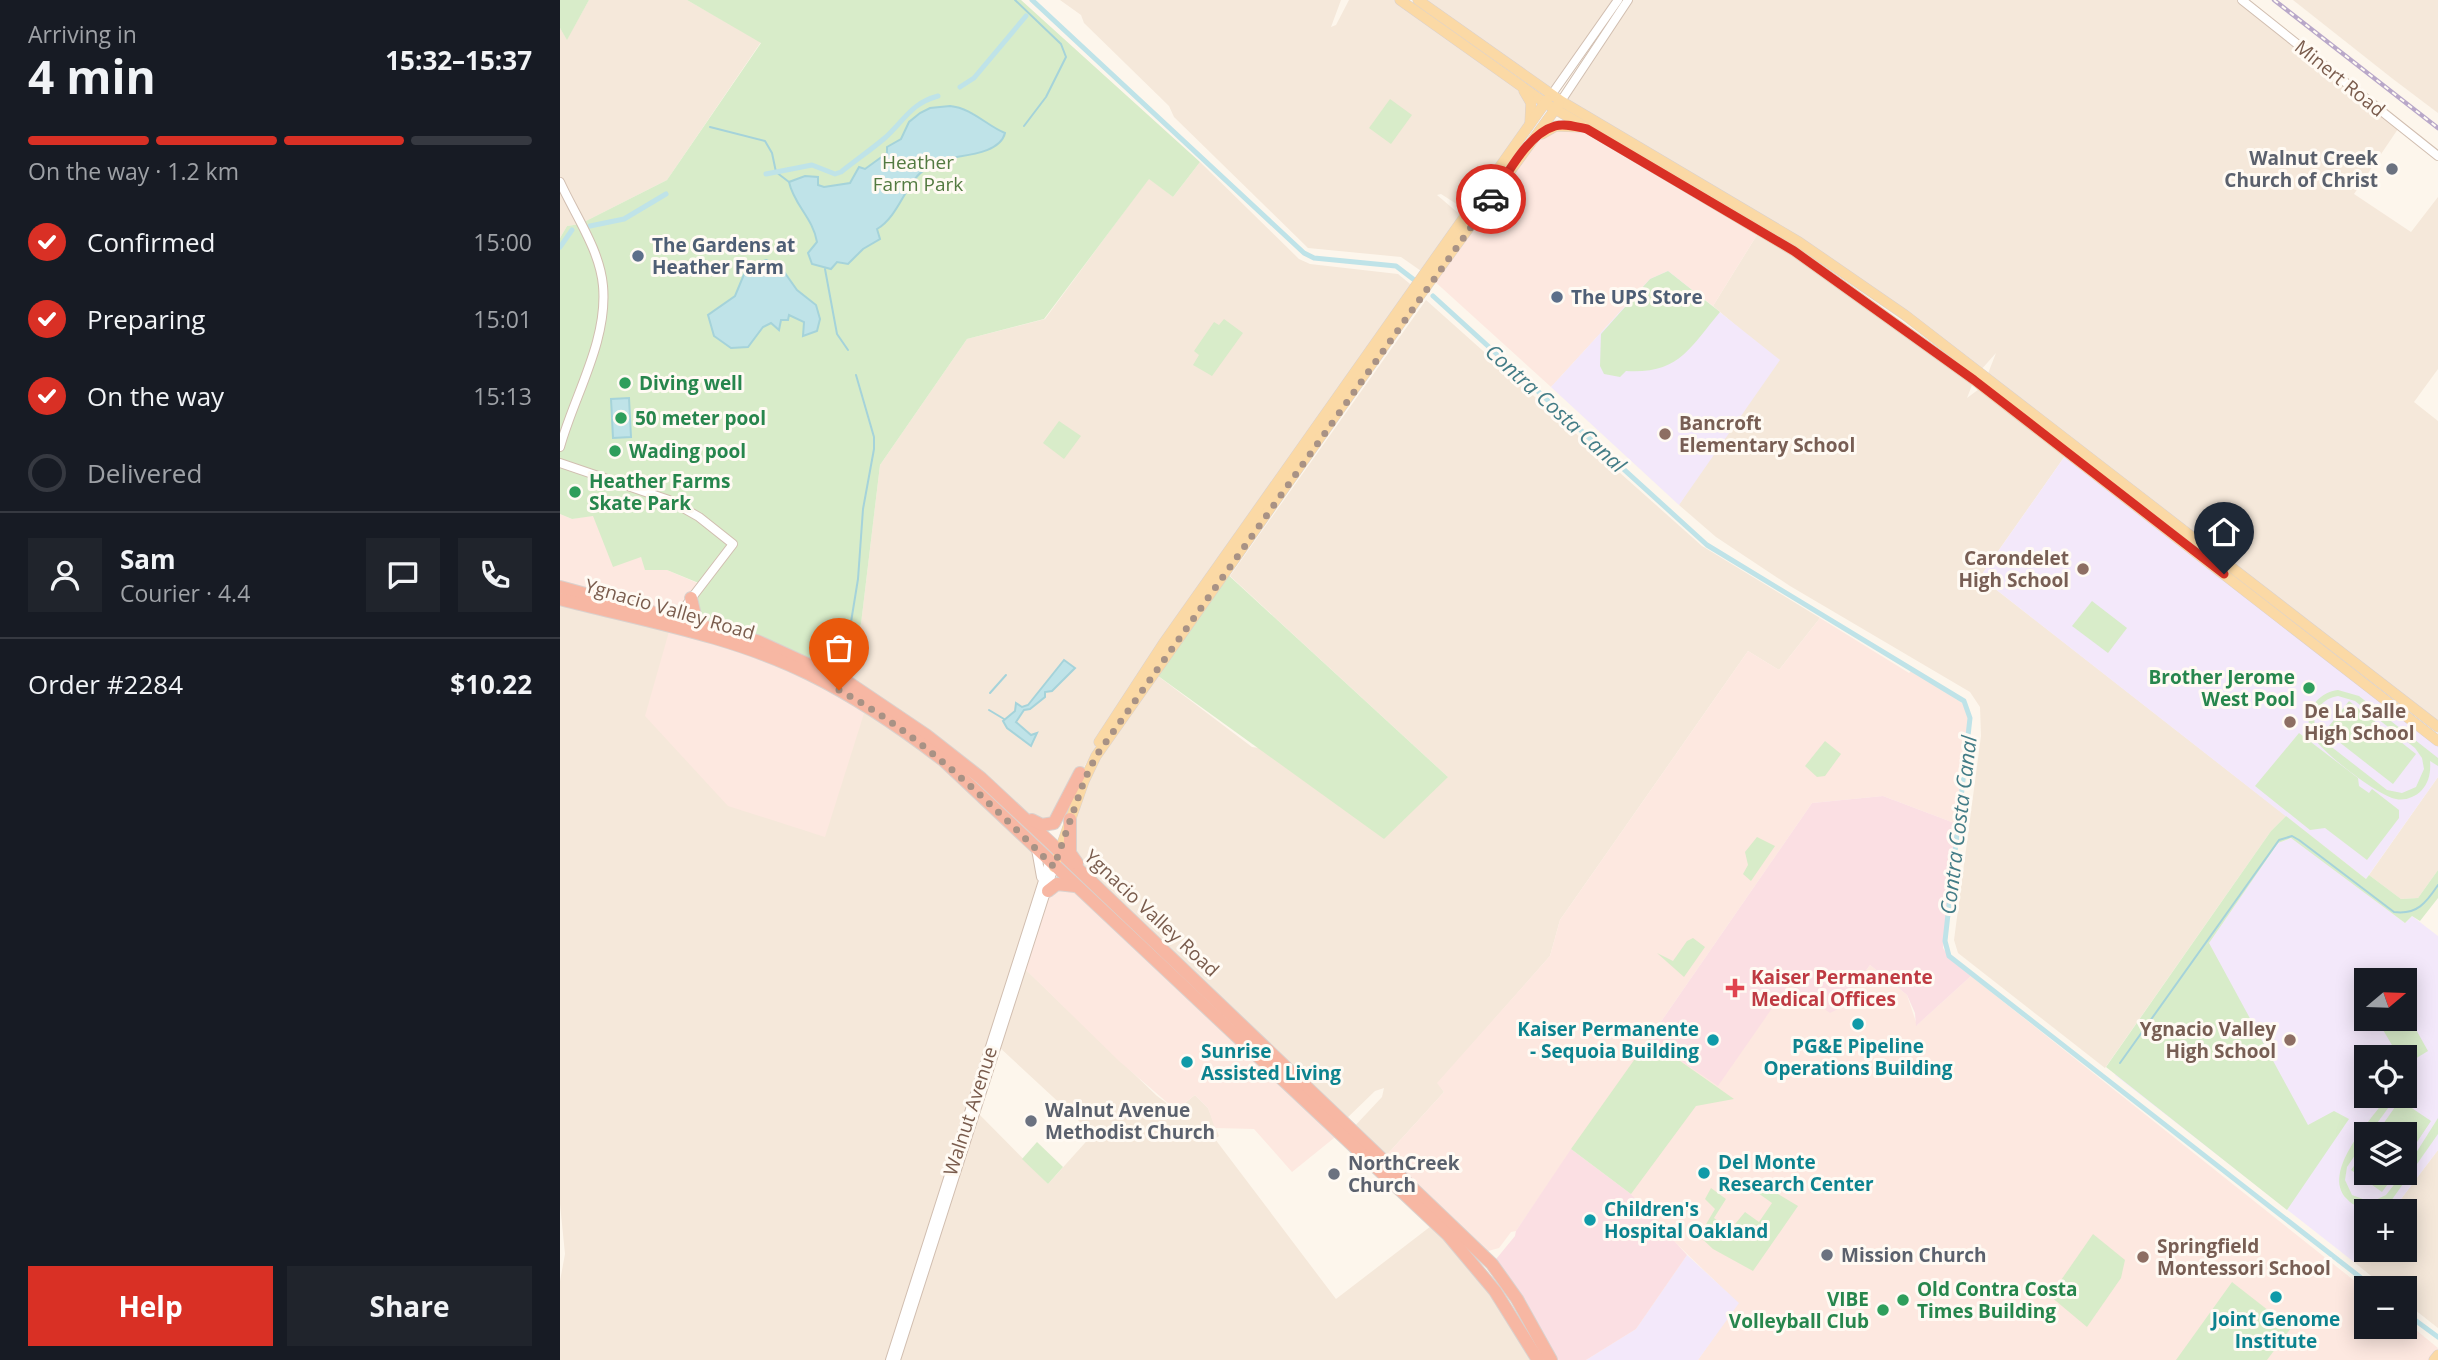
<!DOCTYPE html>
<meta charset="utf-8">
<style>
:root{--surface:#171b24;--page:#20242c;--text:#f1f3f6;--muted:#9ea1a6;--line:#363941;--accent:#d93025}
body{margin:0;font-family:"Open Sans",sans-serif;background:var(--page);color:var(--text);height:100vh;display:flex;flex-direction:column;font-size:26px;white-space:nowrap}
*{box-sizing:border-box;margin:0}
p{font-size:23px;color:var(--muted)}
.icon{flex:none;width:38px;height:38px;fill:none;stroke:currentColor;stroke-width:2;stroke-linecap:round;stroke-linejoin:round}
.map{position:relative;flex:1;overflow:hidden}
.drawer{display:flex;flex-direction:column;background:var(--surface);width:560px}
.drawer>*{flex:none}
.needle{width:46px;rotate:71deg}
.controls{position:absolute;left:1794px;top:968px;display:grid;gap:14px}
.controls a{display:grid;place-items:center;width:63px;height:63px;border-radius:0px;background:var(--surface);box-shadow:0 4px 18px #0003;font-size:35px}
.pin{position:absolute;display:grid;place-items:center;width:60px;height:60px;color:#fff;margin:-72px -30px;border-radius:50% 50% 50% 0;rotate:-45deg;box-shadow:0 0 7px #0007}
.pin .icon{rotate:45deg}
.courier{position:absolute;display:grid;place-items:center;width:70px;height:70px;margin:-35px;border:5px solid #d93025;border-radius:50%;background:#fff;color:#222;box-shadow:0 2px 9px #0007}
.head em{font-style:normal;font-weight:700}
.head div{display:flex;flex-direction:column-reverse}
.head{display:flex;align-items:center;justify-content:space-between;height:119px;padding:0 28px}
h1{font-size:46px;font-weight:700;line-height:52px}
.bar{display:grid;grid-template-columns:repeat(4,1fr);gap:10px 7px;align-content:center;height:84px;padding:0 28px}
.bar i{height:9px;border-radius:5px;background:var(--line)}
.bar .on{background:var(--accent)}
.bar p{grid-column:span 4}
.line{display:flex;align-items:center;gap:18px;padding:0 28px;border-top:2px solid var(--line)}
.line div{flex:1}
.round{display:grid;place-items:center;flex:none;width:74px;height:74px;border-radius:0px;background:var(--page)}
ol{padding:0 28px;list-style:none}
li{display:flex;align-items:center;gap:21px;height:77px}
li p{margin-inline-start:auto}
li .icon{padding:7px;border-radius:50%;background:var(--accent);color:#fff;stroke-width:4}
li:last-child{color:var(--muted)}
li i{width:38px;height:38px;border:4px solid var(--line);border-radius:50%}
.primary-button{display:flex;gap:14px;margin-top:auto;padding:14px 28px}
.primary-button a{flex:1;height:80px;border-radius:0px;background:var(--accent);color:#fff;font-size:28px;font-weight:700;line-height:80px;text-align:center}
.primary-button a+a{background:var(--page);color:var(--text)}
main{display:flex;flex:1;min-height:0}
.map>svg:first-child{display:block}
.residential{fill:#f5e8da}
.commercial{fill:#fde8e0}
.education{fill:#f3e8fa;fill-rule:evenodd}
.medical{fill:#fbdfe3}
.green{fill:#d8ecc9;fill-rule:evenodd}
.water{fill:#bfe3e8;stroke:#a5d3da;stroke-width:2}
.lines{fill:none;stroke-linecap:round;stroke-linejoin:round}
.stream{stroke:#a5d3da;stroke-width:2}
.canal{stroke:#bfe3e8;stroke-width:5}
.minor-casing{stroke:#d1beb0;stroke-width:10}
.major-casing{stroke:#dad1cd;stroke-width:11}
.highway-casing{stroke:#dad1cd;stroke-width:14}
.minor{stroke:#fff;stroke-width:8}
.major{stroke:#fbd9a5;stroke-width:10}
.highway{stroke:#f7b7a3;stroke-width:12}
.rail-casing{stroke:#b9a8c9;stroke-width:4.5}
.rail{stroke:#fffaf3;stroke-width:2;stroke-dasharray:5;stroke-linecap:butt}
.done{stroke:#a89285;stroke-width:7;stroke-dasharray:0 12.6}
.route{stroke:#d93025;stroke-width:9}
.worship-dot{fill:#6b7280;stroke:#fffaf3;stroke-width:2.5}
.service-dot{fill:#5c6f8a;stroke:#fffaf3;stroke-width:2.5}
.leisure-dot{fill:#2e9e5b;stroke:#fffaf3;stroke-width:2.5}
.education-dot{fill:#8d6e63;stroke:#fffaf3;stroke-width:2.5}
.health-dot{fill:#e0444e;stroke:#fffaf3;stroke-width:2.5}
.culture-dot{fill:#0f9aa8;stroke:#fffaf3;stroke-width:2.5}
.labels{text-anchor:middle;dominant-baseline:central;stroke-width:6;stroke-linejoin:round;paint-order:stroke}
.street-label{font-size:19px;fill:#7a5c4d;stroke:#fffaf3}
.worship-label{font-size:19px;font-weight:bold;fill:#5b616d;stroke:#fffaf3;text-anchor:start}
.park-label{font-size:19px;fill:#537a41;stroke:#fffaf3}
.service-label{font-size:19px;font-weight:bold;fill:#4e5e75;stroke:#fffaf3;text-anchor:start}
.leisure-label{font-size:19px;font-weight:bold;fill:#27864d;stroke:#fffaf3;text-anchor:start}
.education-label{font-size:19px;font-weight:bold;fill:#785e54;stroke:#fffaf3;text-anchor:start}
.health-label{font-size:19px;font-weight:bold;fill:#be3a42;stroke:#fffaf3;text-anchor:start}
.culture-label{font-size:19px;font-weight:bold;fill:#0d838f;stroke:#fffaf3;text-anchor:start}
.water-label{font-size:21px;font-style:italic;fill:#437c86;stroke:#fffaf3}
</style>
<main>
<section class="drawer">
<div class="head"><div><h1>4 min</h1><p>Arriving in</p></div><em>15:32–15:37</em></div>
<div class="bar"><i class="on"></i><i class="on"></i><i class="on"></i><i></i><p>On the way · 1.2 km</p></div>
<ol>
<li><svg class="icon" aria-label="check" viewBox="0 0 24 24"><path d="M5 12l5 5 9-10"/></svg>Confirmed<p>15:00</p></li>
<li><svg class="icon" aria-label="check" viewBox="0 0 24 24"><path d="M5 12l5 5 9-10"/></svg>Preparing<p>15:01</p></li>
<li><svg class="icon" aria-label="check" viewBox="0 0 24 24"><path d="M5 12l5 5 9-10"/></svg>On the way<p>15:13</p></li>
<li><i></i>Delivered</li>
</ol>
<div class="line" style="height:126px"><a class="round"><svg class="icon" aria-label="person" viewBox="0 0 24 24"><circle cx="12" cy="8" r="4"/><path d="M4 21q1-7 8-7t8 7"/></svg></a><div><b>Sam</b><p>Courier · 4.4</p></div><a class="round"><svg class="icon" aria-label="chat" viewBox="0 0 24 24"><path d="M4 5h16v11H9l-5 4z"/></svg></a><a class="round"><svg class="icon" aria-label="phone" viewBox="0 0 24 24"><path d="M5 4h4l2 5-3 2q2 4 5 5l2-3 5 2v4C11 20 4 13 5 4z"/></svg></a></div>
<div class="line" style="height:91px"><div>Order #2284</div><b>$10.22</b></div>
<div class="primary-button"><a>Help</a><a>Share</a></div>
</section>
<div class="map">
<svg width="1878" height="1360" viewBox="0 0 1878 1360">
<rect width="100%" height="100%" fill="#fdf6ec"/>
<g class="residential">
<polygon points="29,0 127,0 201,42 107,180 20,224 7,226 0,238 0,28 7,39"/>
<polygon points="500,0 781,0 771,27 776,25 789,0 840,0 962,87 969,99 970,124 909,212 881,194 877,195 904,218 864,273 841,257 748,248 614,117 609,106 524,23 521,15"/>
<polygon points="858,0 1058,0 992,94"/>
<polygon points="1068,0 1682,0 1840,126 1794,194 1851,232 1878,197 1878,369 1854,402 1878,421 1878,727 1427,376 1436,353 1420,371 1261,257 1001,101"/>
<polygon points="1733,0 1878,0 1878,113 1833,79"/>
<polygon points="640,162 739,259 750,264 838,274 855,288 565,700 525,765 503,810 482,825 450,798 272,675 301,624 320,465 407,339 485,319 589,178 613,197"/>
<polygon points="1200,230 1414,380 1407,398 1423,386 1507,453 1420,577 1726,816 1711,831 1545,1068 1398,953 1394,940 1421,736 1420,707 1410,692 1230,586 1156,537 1119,505 1135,480 1179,328 1153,306"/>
<polygon points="866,300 1142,546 1260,618 1219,670 1188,651 1000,920 990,956 878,1083 884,1092 823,1159 792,1129 822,1097 824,1088 815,1091 784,1121 526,872 508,839 524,781 594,673 692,747 888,777 670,576"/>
<polygon points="0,599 110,628 307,704 343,730 476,849 481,885 330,1360 0,1360 0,1281 5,1254 0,1204"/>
<polygon points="1878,777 1878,870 1858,898 1841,899 1809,875"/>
<polygon points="463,967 597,1096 616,1110 635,1095 648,1108 659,1136 655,1139 776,1299 875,1223 888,1235 978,1360 336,1360 416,1111 488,1184 533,1134 438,1046"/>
<polygon points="1878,1150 1878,1328 1845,1302 1844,1288 1826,1288 1794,1262 1806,1246 1806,1250 1844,1250 1844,1211 1832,1211"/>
</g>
<g class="commercial">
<polygon points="990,128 1027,129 1200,230 1153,306 1108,271 1090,279 991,387 872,279 973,141"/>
<polygon points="0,514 12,519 33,515 81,557 87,568 107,570 142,585 115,619 0,587"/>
<polygon points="1260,618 1349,673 1352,670 1405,705 1410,718 1397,824 1323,796 1252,803 1089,1039 1158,1083 1229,984 1278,1009 1310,965 1347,995 1357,1025 1411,976 1806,1290 1806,1326 1844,1326 1845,1321 1878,1348 1874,1360 1138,1360 1178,1303 1094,1222 1071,1194 1012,1149 956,1231 951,1232 939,1248 921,1253 823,1159 884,1092 877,1083 990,956 1000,920 1188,651 1219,670"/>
<polygon points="110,628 181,647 307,704 265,837 168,806 85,716"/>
<polygon points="506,883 779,1134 732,1172 694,1129 655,1128 648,1108 635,1095 616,1110 559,1061 463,967 488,891"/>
</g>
<g class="education">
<polygon points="1108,271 1220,360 1119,505 991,387 1090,279"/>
<polygon points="1507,453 1878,741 1878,777 1806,879 1420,577"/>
<path d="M1732,838L1845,923L1852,916L1878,936V1150L1832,1211H1806V1246L1794,1262L1555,1075L1718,843ZM1806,980H1844V1018H1806ZM1806,1057H1844V1096H1806ZM1806,1134H1844V1172H1806Z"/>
<polygon points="1127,1255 1179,1303 1138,1360 1026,1360 1076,1329"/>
</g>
<g class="medical">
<polygon points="1323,796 1397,824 1383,948 1391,960 1411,976 1356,1026 1355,1013 1347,995 1310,965 1278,1009 1270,1013 1229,984 1158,1086 1089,1039 1252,803"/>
<polygon points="1011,1149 1071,1194 1127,1255 1076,1329 1026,1360 991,1360 932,1264 955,1236 956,1231"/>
</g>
<g class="green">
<polygon points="0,0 29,0 7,40 0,28"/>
<polygon points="127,0 461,0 640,162 613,197 589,179 484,319 407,339 320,465 301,624 272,675 142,626 132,608 141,584 107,570 85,570 81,557 53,567 33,516 12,519 0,514 0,238 7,226 20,224 107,180 201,43"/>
<polygon points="830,99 852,115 831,144 809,128"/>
<path d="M1108,271L1160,312C1129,349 1119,374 1066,371L1060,377L1044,374L1040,366L1041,334L1090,279Z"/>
<polygon points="664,319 683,333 652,376 633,365 639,355 634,351 654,322 659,325"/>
<polygon points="499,421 521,436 504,459 483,443"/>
<polygon points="665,572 888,777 824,839 594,673"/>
<polygon points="1532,601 1567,628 1548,653 1512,626"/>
<path d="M1778,690L1799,696L1878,758V766L1870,761C1871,772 1869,783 1861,791C1855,797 1845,801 1836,799C1820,797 1763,753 1754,738C1740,717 1755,693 1778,690ZM1778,696L1795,701L1855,748L1862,758L1864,769L1856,787L1842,793L1827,790L1760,738C1748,720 1756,700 1778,696Z"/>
<polygon points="1789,701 1856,754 1833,784 1765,731"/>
<polygon points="1739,733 1798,778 1799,786 1809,793 1812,789 1839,810 1839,818 1807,860 1765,828 1750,830 1695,786"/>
<polygon points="1265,741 1281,754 1265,776 1257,777 1245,766"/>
<polygon points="1726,816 1806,879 1809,875 1841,899 1858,898 1878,870 1878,898 1860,921 1852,916 1845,923 1731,838 1718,843 1649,943 1748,1125 1774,1111 1789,1119 1727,1210 1546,1067 1711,831"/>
<polygon points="1197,837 1215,846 1191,881 1183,874 1188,865 1185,852"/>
<polygon points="1133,938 1145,947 1124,977 1097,953 1113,961 1127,941"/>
<polygon points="1845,1010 1868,1051 1845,1065 1844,1057 1839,1057 1819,1023 1826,1019 1844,1018"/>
<polygon points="1089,1039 1174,1099 1136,1106 1071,1194 1011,1149"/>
<path d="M1828,1096H1837L1809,1134H1806V1139L1787,1167L1785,1180L1792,1195L1811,1202L1826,1195L1844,1172L1878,1118V1134L1824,1211H1820L1817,1208C1806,1210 1795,1208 1787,1199C1760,1172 1812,1119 1828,1096Z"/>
<polygon points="1840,1100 1871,1121 1845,1160 1844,1134 1816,1134"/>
<polygon points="477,1142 503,1167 488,1184 462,1159"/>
<polygon points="1806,1149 1806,1172 1836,1173 1822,1192 1791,1170"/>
<polygon points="1203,1185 1238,1206 1193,1271 1153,1249 1139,1236 1155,1209 1145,1199 1151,1188 1166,1199 1154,1218 1170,1230 1185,1212 1199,1222 1212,1203 1198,1193"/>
<polygon points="1533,1234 1565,1260 1561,1278 1527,1327 1490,1296"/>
<polygon points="1672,1282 1731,1328 1707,1360 1616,1360"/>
</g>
<g class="water">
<path d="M390,106C412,108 427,126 445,133C440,154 403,155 386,159C383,160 373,166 368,168C347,177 340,216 317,229L320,239L303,249L288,264L277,262L271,269L252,264L248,253L257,242C253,218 234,205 229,182L245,176L258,177V185L264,187L290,183L299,167L305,169L327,153V147L341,139L349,122L360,113L370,108Z"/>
<polygon points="206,260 220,266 237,290 256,305 260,319 257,331 243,336 244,322 229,315 228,320 221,320 219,330 211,323 203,327 188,347 171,348 154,336 148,315 175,296 187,267"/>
<polygon points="69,398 71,437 53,438 51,399"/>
<polygon points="504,660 515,668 492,691 485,692 485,697 470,709 464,710 456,722 471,735 477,733 471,746 447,728 443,721 455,711 456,703 462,707 468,705"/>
</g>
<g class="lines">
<g class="stream">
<polyline points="455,0 501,44 506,57 486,97 464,126"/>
<polyline points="150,127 205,141 212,153 216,172 229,182"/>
<polyline points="265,269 277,334 288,350"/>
<polyline points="270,656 275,644 291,622 298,579 303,509 314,449 314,437 296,375"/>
<polyline points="430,693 446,675"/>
<polyline points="429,710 444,719"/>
<path d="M1560,1063L1719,840L1732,836L1739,840L1834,912C1857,915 1866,903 1878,885"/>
</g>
<g class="canal">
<polyline points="472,0 744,253 754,258 836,266 853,279"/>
<polyline points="400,87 414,78 466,16"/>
<path d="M206,174L252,165L275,174L281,172C296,160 312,149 326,137C345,119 352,103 378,96"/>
<polyline points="30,226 64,219 106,194"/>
<polyline points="0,247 12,230"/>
<polyline points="873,296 1147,545 1404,701 1410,718 1385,941 1389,956 1814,1288"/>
<polyline points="1844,1312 1878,1337"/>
</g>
<defs>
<g id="minor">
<polyline points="1682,0 1878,156"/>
<polyline points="992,94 1058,0"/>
<polyline points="1001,101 1068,0"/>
<path d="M0,182C15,215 40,250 43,286C48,341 14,396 0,447"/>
<polyline points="0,463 109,500 139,517 173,544 114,621"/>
<polyline points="476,849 481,877"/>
<polyline points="330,1360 489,862"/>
<polyline points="336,1360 494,867"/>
</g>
<g id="major">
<polyline points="840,0 985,103 1234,251 1414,380 1878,741"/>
<polyline points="858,0 1001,101 1239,242 1345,315 1878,727"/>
<polyline points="964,91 971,103 970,123"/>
<polyline points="982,134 996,126 1020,127"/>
<polyline points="539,742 603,644 987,100"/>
<polyline points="494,867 524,781 536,756 860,295 999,104"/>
<polyline points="1874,1360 1878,1355"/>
</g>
<g id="highway">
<polyline points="0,587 197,641 289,683 366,735 421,778 494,846 932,1264 957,1299 991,1360"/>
<polyline points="131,598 136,620 142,626"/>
<path d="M0,599C82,620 173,636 249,674C298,698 340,727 383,760L888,1235L935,1291L978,1360"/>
<polyline points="510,819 510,853 517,863"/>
<polyline points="472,820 482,825 494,823 520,773"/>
<polyline points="488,891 497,884 515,886"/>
</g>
</defs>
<use href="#minor" class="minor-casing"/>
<use href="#major" class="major-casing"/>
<use href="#highway" class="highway-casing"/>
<use href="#minor" class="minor"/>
<use href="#major" class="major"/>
<use href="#highway" class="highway"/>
<defs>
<polyline id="rail" points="1714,0 1878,128"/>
</defs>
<use href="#rail" class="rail-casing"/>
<use href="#rail" class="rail"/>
</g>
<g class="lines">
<path class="done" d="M279,690C362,735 428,801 494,867L524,781L536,756L931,199"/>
<path class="route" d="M931,199C946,177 967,134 995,126C1005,123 1017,127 1027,129L1234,251L1414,380L1664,574"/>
</g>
<g class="worship-dot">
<circle cx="1832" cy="169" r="7"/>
<circle cx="471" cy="1121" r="7"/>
<circle cx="774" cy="1174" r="7"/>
<circle cx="1267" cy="1255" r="7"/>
</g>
<g class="service-dot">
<circle cx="78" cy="256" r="7"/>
<circle cx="997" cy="297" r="7"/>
</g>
<g class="leisure-dot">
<circle cx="65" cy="383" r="7"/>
<circle cx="61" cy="418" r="7"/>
<circle cx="55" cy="451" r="7"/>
<circle cx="15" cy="492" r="7"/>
<circle cx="1749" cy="688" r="7"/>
<circle cx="1343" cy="1300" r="7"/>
<circle cx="1323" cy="1310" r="7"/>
</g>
<g class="education-dot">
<circle cx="1105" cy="434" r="7"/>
<circle cx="1523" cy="569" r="7"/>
<circle cx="1730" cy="722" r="7"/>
<circle cx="1730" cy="1040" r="7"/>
<circle cx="1583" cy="1257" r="7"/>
</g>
<path class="health-dot" d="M1171.5 977.5h7v7h7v7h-7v7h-7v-7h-7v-7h7z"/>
<g class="culture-dot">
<circle cx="1298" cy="1024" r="7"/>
<circle cx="1153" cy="1040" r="7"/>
<circle cx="627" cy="1062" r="7"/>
<circle cx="1144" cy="1173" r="7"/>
<circle cx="1030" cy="1220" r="7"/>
<circle cx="1716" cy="1297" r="7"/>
</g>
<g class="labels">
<g class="street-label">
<text transform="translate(1780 78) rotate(39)">Minert Road</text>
<text transform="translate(110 609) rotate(16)">Ygnacio Valley Road</text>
<text transform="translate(592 913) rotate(43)">Ygnacio Valley Road</text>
<text transform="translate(410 1111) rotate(-72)">Walnut Avenue</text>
</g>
<g class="worship-label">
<text x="1818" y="158" text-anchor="end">Walnut Creek<tspan x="1818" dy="22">Church of Christ</tspan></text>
<text x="485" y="1110">Walnut Avenue<tspan x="485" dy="22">Methodist Church</tspan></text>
<text x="788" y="1163">NorthCreek<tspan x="788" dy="22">Church</tspan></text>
<text x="1281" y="1255">Mission Church</text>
</g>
<g class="park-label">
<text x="358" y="162">Heather<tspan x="358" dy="22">Farm Park</tspan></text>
</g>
<g class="service-label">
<text x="92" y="245">The Gardens at<tspan x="92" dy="22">Heather Farm</tspan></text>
<text x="1011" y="297">The UPS Store</text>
</g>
<g class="leisure-label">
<text x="79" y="383">Diving well</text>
<text x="75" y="418">50 meter pool</text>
<text x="69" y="451">Wading pool</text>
<text x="29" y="481">Heather Farms<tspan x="29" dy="22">Skate Park</tspan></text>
<text x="1735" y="677" text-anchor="end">Brother Jerome<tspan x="1735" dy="22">West Pool</tspan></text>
<text x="1357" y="1289">Old Contra Costa<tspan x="1357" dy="22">Times Building</tspan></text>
<text x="1309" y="1299" text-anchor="end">VIBE<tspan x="1309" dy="22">Volleyball Club</tspan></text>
</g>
<g class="education-label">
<text x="1119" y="423">Bancroft<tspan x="1119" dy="22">Elementary School</tspan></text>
<text x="1509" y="558" text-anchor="end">Carondelet<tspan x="1509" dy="22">High School</tspan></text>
<text x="1744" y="711">De La Salle<tspan x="1744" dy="22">High School</tspan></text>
<text x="1716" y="1029" text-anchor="end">Ygnacio Valley<tspan x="1716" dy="22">High School</tspan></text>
<text x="1597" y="1246">Springfield<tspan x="1597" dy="22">Montessori School</tspan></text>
</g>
<g class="health-label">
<text x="1191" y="977">Kaiser Permanente<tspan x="1191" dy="22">Medical Offices</tspan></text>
</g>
<g class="culture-label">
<text x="1139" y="1029" text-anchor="end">Kaiser Permanente<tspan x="1139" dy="22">- Sequoia Building</tspan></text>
<text x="1298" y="1046" text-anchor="middle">PG&amp;E Pipeline<tspan x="1298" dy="22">Operations Building</tspan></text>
<text x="641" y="1051">Sunrise<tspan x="641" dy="22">Assisted Living</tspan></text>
<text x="1158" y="1162">Del Monte<tspan x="1158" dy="22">Research Center</tspan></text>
<text x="1044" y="1209">Children's<tspan x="1044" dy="22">Hospital Oakland</tspan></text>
<text x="1716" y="1319" text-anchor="middle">Joint Genome<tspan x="1716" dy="22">Institute</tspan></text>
</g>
<g class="water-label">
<text transform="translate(996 408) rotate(42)">Contra Costa Canal</text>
<text transform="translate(1398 825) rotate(-83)">Contra Costa Canal</text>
</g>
</g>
</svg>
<div class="controls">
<a><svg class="needle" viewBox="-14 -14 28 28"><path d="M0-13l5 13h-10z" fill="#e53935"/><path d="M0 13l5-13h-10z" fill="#9ea1a6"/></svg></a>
<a><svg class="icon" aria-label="locate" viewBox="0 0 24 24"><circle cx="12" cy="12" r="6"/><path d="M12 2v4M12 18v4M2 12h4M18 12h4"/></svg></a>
<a><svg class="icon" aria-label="layers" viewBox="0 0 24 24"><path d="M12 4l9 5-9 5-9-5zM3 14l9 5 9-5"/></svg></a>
<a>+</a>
<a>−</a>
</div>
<div class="pin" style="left:279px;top:690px;background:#ea580c"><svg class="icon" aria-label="bag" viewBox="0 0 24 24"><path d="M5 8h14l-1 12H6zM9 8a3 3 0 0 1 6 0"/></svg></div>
<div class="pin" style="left:1664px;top:574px;background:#1f2937"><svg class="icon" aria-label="home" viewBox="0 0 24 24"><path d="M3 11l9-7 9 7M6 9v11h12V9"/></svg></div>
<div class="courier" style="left:931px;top:199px"><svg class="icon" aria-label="car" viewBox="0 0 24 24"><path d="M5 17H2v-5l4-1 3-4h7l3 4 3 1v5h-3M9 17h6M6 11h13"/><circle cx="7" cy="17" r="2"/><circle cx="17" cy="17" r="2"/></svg></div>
</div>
</main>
